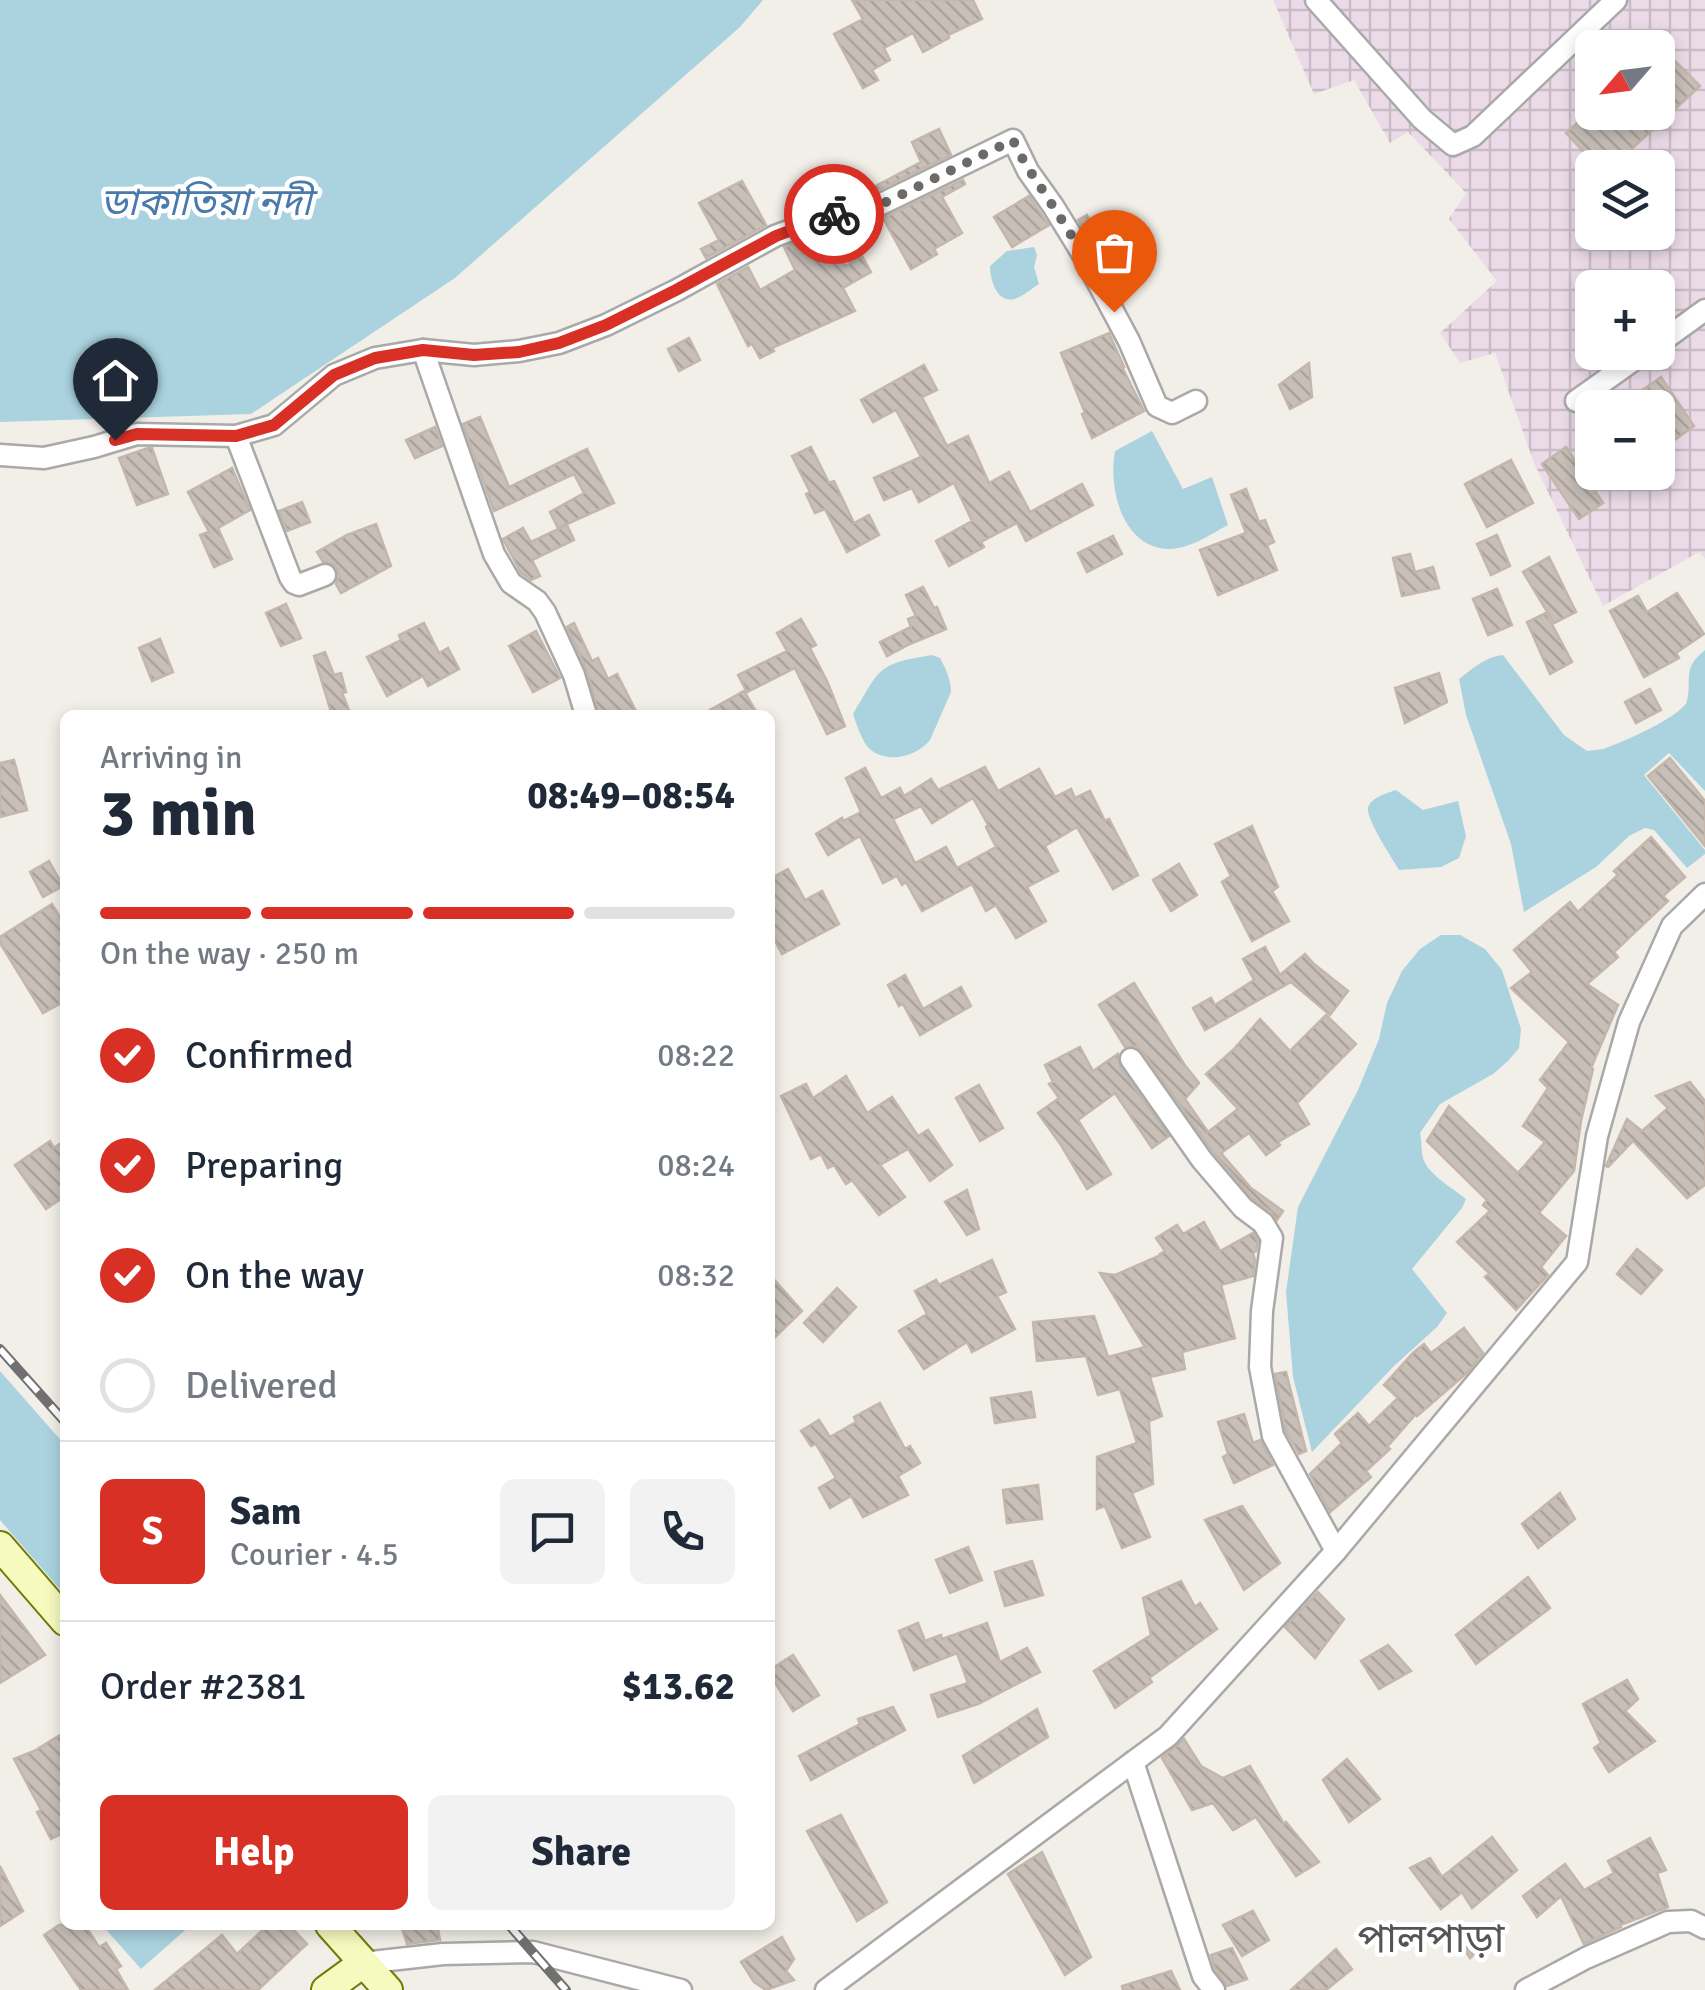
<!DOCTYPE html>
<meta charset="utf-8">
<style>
:root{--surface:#fff;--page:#f2f2f3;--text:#1f2937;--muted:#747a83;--line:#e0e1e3;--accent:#d93025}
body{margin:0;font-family:Signika,"Noto Sans Bengali",sans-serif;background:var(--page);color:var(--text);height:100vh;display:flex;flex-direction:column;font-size:38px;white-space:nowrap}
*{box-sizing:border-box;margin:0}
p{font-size:32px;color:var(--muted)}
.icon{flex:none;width:55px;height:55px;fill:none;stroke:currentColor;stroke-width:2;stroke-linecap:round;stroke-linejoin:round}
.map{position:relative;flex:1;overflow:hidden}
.panel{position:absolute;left:60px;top:710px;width:715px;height:1220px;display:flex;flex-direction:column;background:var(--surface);border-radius:15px;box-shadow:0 5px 15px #0003}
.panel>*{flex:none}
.needle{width:65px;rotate:242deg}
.fabs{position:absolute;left:1575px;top:30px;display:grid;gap:20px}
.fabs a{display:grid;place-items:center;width:100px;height:100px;border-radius:15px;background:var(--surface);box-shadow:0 5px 15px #0003;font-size:50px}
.pin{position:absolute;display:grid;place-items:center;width:85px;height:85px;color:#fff;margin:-102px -42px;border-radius:50% 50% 50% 0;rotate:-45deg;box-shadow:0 0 10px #0007}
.pin .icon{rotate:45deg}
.courier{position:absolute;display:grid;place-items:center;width:100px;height:100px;margin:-50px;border:8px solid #d93025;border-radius:50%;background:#fff;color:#222;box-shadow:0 2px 12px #0007}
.headline em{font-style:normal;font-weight:700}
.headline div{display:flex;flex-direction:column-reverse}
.headline{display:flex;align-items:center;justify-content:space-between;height:170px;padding:0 40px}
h1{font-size:65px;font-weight:700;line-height:75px}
.bar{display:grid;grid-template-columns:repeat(4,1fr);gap:15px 10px;align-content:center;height:120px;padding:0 40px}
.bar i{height:12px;border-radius:8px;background:var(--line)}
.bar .active{background:var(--accent)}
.bar p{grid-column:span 4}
.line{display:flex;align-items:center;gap:25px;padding:0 40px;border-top:2px solid var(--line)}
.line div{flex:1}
.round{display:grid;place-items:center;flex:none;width:105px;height:105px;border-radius:15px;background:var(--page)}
ol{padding:0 40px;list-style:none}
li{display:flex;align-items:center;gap:30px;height:110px}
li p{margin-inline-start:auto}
li .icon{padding:10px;border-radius:50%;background:var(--accent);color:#fff;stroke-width:4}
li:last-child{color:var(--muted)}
li i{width:55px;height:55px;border:5px solid var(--line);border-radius:50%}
.action{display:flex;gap:20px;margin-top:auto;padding:20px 40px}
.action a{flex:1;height:115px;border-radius:15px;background:var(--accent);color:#fff;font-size:40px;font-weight:700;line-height:115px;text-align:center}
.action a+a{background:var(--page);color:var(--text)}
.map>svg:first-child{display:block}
.industrial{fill:url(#industrial-grid);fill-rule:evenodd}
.water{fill:#aad3df}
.building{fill:url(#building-back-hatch);stroke:#c4b6ab;stroke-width:2.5;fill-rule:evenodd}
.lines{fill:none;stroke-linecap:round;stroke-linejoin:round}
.street-casing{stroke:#a9a9a9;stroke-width:25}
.secondary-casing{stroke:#707d05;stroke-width:32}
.street{stroke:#fff;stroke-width:20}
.secondary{stroke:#f7fabf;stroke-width:28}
.rail-casing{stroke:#707070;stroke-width:10}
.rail{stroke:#fff;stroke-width:6;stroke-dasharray:19;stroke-linecap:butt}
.done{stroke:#6b6a68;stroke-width:10;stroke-dasharray:0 18}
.route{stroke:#d93025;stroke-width:12}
.labels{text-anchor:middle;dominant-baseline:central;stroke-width:9;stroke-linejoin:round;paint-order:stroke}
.water-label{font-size:38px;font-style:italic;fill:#4a7aab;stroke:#fff}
.quarter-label{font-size:40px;fill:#555;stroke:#fff}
</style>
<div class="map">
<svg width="1705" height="1990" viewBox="0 0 1705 1990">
<defs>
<pattern id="industrial-grid" width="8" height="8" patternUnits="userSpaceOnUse" patternTransform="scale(2.5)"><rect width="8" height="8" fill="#ebdbe8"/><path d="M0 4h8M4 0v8" fill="none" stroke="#c9bcc7"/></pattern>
<pattern id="building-back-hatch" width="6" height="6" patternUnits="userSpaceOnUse" patternTransform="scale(2.5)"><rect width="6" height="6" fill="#c7bfb8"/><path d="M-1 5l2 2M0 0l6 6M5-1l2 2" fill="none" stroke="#aba49e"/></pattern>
</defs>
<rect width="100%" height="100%" fill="#f2efe9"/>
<path class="industrial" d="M1273,0H1705V559L1699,552L1603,606L1534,463L1495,353L1460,363L1440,333L1497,281L1449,219L1466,193L1408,132L1390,143L1354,80L1314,94ZM1592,48H1658V112H1592ZM1592,168H1658V232H1592ZM1592,288H1658V352H1592ZM1592,408H1658V472H1592Z"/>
<g class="water">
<polygon points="0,0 763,0 740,27 455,278 251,414 0,422"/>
<path d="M1034,247L1037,255L1034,267L1039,284C1032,288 1025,295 1017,298C998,306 990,281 990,266L1007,251Z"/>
<path d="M1152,431L1183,489L1212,477L1228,525C1211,534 1190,549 1169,549C1122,548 1108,488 1115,451Z"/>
<path d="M1705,650V791L1669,753L1644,775L1705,850V854L1687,868L1654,830L1645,828L1629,836L1596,867L1524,912L1511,844L1466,715L1459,679C1472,669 1486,656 1503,655L1564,735L1587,751C1592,750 1598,750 1603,749C1619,744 1683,716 1687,701C1692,677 1682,668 1705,650Z"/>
<path d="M932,655L940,658C946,669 951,680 951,692L930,740C917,756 889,764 871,750C862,743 857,725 853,714C881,668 876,664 932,655Z"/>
<path d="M1396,790L1423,810L1458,801L1466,836L1459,858L1441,867L1399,870C1392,858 1366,819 1368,808C1370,798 1387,793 1396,790Z"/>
<path d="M1441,935H1460L1485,949L1502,970L1521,1029L1519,1048L1508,1061L1493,1074L1440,1104L1420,1133C1422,1141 1421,1151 1423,1158C1428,1175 1453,1188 1466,1199L1462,1208L1412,1269L1447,1313L1437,1327L1394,1366L1312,1452L1293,1377L1286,1292L1298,1207L1358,1090L1379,1039L1387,1003L1402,971L1420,949Z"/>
<polygon points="0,1371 65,1445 65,1595 0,1520"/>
<polygon points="102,1925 191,1925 141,1969"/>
</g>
<g class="building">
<polygon points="852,0 973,0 982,19 948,35 949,38 923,52 913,33 884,48 890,60 872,70 878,80 863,88 834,34 863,19"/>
<polygon points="1658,44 1700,86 1611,168 1599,168 1566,133 1589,112 1658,112"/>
<polygon points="939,129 951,155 870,194 868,190 921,162 912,142"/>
<polygon points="963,180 965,184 942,197 962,233 934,249 937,254 911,269 883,218"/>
<polygon points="742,181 766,225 706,258 701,249 719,240 699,203"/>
<polygon points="1029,196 1049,225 1012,247 994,217"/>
<polygon points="1087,215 1124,281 1115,286 1078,220"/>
<polygon points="808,238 813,250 831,240 845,266 862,256 871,272 843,288 855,311 772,348 774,351 760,358 752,344 748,346 717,284 748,267 760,290 795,270 784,247"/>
<polygon points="1109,333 1124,367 1122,367 1144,411 1092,438 1082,414 1085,413 1061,353"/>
<polygon points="689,338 700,360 679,371 668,349"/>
<polygon points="1309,363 1312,397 1290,409 1279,385"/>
<polygon points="924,365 937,390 922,397 947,446 968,436 989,483 1009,472 1030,512 1082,484 1093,505 1026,541 1017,523 981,542 984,547 949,566 936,541 972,521 954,483 919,502 912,488 884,500 874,478 921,457 896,410 873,422 861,400"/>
<polygon points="1661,377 1694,426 1669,444 1658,427 1658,408 1644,408 1635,395"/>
<polygon points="480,417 509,487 587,449 614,503 558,528 550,512 584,493 574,474 494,511 463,424"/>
<polygon points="435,427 442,446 415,458 406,440"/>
<polygon points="811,447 829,483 834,481 854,523 869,515 879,535 847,552 825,509 815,513 806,494 810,492 792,456"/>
<polygon points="1566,447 1603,503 1579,519 1542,464"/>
<polygon points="148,448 152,448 168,494 137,505 119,458"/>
<polygon points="1511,460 1533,503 1487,527 1465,484"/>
<polygon points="232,468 250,510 218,528 232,559 214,567 200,535 209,532 188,492"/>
<polygon points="1246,489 1259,522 1265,520 1274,542 1267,545 1277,570 1218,595 1200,550 1246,533 1231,495"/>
<polygon points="302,502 310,522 287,531 279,511"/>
<polygon points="376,524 391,566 341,593 336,584 339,576 337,569 333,564 323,562 317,552 347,535"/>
<polygon points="567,525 574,540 532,560 540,576 531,580 521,573 503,539 523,528 531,542"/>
<polygon points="1497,535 1510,566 1491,575 1477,544"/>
<polygon points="1113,536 1122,554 1087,572 1078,553"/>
<polygon points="1410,554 1415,572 1433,567 1439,588 1402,596 1393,558"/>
<polygon points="1549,557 1576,612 1554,623 1523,572"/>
<polygon points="923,587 934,608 937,607 946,629 910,644 887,656 880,642 911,627 908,619 916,616 906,595"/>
<polygon points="1497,589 1512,625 1488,635 1473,599"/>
<polygon points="1677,593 1704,634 1676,653 1679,658 1644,677 1610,611 1638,596 1647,612"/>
<polygon points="286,604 301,638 281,646 266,613"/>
<polygon points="1546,613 1572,662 1550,674 1527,622"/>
<polygon points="801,619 816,645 810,648 827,681 845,726 827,734 795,668 747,692 738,675 787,651 777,633"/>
<polygon points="424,623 439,653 448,648 459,669 428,686 423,676 387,696 367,657 401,640 399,635"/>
<polygon points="574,623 592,661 598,658 608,679 617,674 638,715 599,715 587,671 567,627"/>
<polygon points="536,631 560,678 533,692 509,646"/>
<polygon points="160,639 173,672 152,681 139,648"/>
<polygon points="325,652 334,675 341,673 346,692 342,693 351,715 332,715 314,656"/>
<polygon points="1439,673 1447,702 1405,723 1395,688"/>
<polygon points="1650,689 1661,710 1636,723 1625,702"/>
<polygon points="744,691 758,715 701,715"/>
<polygon points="1670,758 1705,801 1705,846 1648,776"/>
<polygon points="14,760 27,810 0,817 0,763"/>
<path d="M985,767L998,791L1039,769L1055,797L1071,789L1075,798L1090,791L1105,821L1109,819L1138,875L1113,889L1077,827L1045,846L1058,871L1027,887L1046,921L1016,938L996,905L986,911L972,884L922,911L906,882L902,885L897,876L883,883L860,836L828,855L816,834L842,818L843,821L861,812L846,778L865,768L881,798L900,788L904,796L931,779L938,790ZM973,798L988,825L986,827L996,847L957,868L946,847L915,863L893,819L921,806L932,823Z"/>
<polygon points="1252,826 1278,887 1272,891 1289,921 1252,941 1222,882 1231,876 1215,844"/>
<polygon points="1651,837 1685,877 1663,896 1668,901 1614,952 1618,957 1587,984 1618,1005 1591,1068 1593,1069 1581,1121 1574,1171 1539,1213 1566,1236 1541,1267 1548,1275 1516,1310 1485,1277 1489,1273 1457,1242 1490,1211 1483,1205 1487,1200 1427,1141 1449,1106 1518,1173 1545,1142 1523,1126 1548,1088 1540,1080 1569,1042 1511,988 1532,972 1514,950 1570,902 1578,912 1618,875 1614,871"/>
<polygon points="49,861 63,886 43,897 30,872"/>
<polygon points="1179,864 1197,895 1171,911 1153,880"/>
<polygon points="788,869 805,900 822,891 839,924 782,954 770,931 770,879"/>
<polygon points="52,904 65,925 65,1001 43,1013 0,943 0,937"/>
<polygon points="1265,947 1280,975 1305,954 1314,964 1348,991 1330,1015 1291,982 1205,1030 1193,1008 1211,998 1215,1005 1254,980 1243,959"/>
<polygon points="905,975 923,1009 961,987 971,1006 920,1035 903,1004 899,1006 888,985"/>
<polygon points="1134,983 1184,1064 1199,1083 1185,1099 1208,1132 1238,1109 1206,1074 1234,1049 1260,1019 1290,1051 1326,1015 1356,1044 1297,1103 1309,1124 1278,1142 1280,1145 1266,1155 1249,1133 1221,1153 1251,1188 1283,1211 1277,1220 1271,1212 1252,1198 1213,1152 1142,1051 1136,1046 1125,1047 1099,1005"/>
<polygon points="1080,1047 1093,1071 1118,1054 1120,1067 1169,1136 1152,1148 1115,1093 1078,1120 1111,1174 1087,1189 1061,1145 1038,1113 1059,1098 1049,1084 1053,1082 1045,1065"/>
<polygon points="846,1076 867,1113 892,1097 918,1136 928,1130 952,1165 930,1181 908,1149 880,1165 905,1197 879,1215 852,1180 846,1184 834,1165 828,1168 821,1154 811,1159 781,1096 806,1084 813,1098"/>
<polygon points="1690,1082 1705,1101 1705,1185 1687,1198 1633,1141 1608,1167 1606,1166 1627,1119 1642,1131 1668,1108 1656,1096"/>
<polygon points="979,1085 1003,1128 980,1141 956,1098"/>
<polygon points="65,1140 65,1196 46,1209 15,1165 50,1141 54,1148"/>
<polygon points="967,1190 979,1229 967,1235 945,1202"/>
<polygon points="1204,1222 1220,1251 1253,1233 1258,1241 1256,1251 1253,1253 1255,1260 1253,1276 1221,1285 1235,1338 1182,1352 1185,1369 1150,1377 1162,1416 1149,1421 1153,1484 1132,1493 1150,1537 1122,1548 1105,1506 1097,1509 1097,1457 1137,1443 1120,1389 1098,1395 1086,1356 1037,1361 1033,1322 1094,1316 1108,1357 1145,1347 1100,1273 1115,1275 1161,1255 1160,1254 1165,1251 1156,1238 1177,1225 1183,1234"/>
<polygon points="1637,1249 1662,1270 1641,1294 1617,1274"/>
<polygon points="992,1260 1006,1292 997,1296 1015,1329 972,1352 967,1342 924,1369 899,1331 927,1314 915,1291 936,1280 939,1285"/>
<polygon points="770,1275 802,1311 770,1342"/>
<polygon points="837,1288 856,1307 823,1342 804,1323"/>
<polygon points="1464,1328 1483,1353 1467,1373 1417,1416 1416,1414 1387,1447 1390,1449 1366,1471 1371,1477 1330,1512 1310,1474 1342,1443 1335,1434 1358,1413 1369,1426 1398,1398 1384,1385 1413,1353 1424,1344 1431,1353"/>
<polygon points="1286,1372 1306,1451 1299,1454 1286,1431 1275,1374"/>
<polygon points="1031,1392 1035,1417 995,1423 991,1398"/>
<polygon points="880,1403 905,1449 910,1446 920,1463 898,1476 908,1495 863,1517 851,1496 830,1508 819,1488 836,1478 816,1444 811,1446 801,1431 819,1420 830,1437 856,1422 854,1417"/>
<polygon points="1244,1414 1253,1443 1260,1440 1273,1465 1234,1483 1223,1457 1228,1454 1218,1422"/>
<polygon points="1038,1485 1042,1519 1007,1523 1003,1490"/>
<polygon points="1560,1493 1575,1519 1538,1548 1522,1524"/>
<polygon points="1242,1506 1280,1563 1244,1590 1205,1520"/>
<polygon points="968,1547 982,1580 950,1593 936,1560"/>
<polygon points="1032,1561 1043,1595 1005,1606 995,1572"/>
<polygon points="1528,1577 1550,1608 1476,1664 1456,1635"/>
<polygon points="1181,1581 1195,1607 1200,1603 1217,1629 1149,1678 1152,1682 1115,1708 1094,1671 1151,1635 1143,1598"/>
<polygon points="1318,1592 1344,1619 1315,1658 1285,1627"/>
<polygon points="0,1595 45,1655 0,1683"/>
<polygon points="918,1623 925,1641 941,1635 942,1639 987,1623 1000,1662 1027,1648 1040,1672 978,1704 938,1717 931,1695 968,1683 957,1653 914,1670 899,1631"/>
<polygon points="1388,1645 1411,1671 1379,1689 1361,1661"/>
<polygon points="793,1655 819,1695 793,1711 770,1675 770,1670"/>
<polygon points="1627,1680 1638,1699 1625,1711 1655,1741 1609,1772 1594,1748 1601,1743 1583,1704"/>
<polygon points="893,1707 905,1730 811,1780 799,1756 860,1724 858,1719"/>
<polygon points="1037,1709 1048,1737 974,1783 963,1756"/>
<polygon points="65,1732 65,1832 51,1839 37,1812 41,1810 14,1759 34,1751"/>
<polygon points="1184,1739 1201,1766 1223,1778 1250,1766 1284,1824 1286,1822 1319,1862 1296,1876 1256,1817 1233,1830 1213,1803 1192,1810 1162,1758"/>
<polygon points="1347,1759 1380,1799 1349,1822 1323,1780"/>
<polygon points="841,1815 887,1902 857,1921 807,1831"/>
<polygon points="1492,1837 1517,1870 1472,1908 1462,1892 1441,1909 1410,1868 1430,1858 1442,1877"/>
<polygon points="1650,1838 1666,1870 1657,1873 1668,1907 1620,1925 1621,1927 1584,1944 1561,1896 1537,1917 1523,1896 1565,1864 1584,1890 1614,1873 1608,1861"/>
<polygon points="1042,1852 1091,1957 1065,1975 1008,1874"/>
<polygon points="0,1866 23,1911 0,1926"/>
<polygon points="1253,1911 1269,1940 1242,1956 1223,1925"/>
<polygon points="59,1925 85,1925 99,1947 106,1943 121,1966 116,1969 128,1990 81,1990 44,1935"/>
<polygon points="268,1925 289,1925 307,1944 258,1990 155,1990 222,1935 237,1954"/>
<polygon points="401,1925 437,1925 440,1940 407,1944"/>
<polygon points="1481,1925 1493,1937 1470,1958 1459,1942"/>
<polygon points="782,1937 794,1959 786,1971 794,1980 766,1990 754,1982 741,1962"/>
<polygon points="1232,1948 1247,1979 1227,1986 1215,1969 1211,1955"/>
<polygon points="1336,1949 1352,1969 1326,1990 1291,1990"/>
<polygon points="1171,1971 1180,1990 1123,1990 1122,1986"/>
</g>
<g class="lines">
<defs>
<g id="street">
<polyline points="1316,0 1422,119 1453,145 1473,136 1616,0"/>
<polyline points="1658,344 1705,310"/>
<polyline points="423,350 494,554 511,583 537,601 545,612 574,675 586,715"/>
<polyline points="1576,401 1645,352"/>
<polyline points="236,436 290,577 294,583 299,585 325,575"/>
<polyline points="0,455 44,458 94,447 137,434 236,436 274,425 334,375 375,358 423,350 474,355 519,351 559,343 606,325 677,290 775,236 831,215 873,208 1013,140 1028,171 1053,206 1082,253 1129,341 1157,406 1172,413 1196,401"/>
<polyline points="1131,1059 1202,1160 1243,1208 1263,1223 1272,1238 1262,1311 1260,1367 1273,1436 1336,1551"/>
<polyline points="1133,1762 1203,1976 1214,1990"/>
<polyline points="363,1963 443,1954 533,1952 681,1990"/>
<polyline points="826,1990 1168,1736 1336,1551 1577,1262 1597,1136 1629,1022 1672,926 1705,894"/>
<polyline points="1526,1990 1586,1958 1668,1922 1691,1921 1705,1928"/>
</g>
<g id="secondary">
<polyline points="0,1546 65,1621"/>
<polyline points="330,1925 388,1990"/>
<polyline points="326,1990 363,1963"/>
</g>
</defs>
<use href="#street" class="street-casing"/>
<use href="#secondary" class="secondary-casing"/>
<use href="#street" class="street"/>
<use href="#secondary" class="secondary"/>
<defs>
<g id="rail">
<polyline points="0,1349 65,1422"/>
<polyline points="509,1925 566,1990"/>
</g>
</defs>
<use href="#rail" class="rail-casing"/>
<use href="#rail" class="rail"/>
</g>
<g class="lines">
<path class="done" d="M834,214L874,208L1013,140C1024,165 1040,185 1054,208C1076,241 1095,276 1114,312"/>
<polyline class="route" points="115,440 137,434 236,436 274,425 334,375 375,358 423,350 474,355 519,352 559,343 606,325 676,290 776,236 834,214"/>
</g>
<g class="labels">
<g class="water-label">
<text x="206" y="202">ডাকাতিয়া নদী</text>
</g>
<g class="quarter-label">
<text x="1431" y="1939">পালপাড়া</text>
</g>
</g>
</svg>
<div class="fabs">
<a><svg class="needle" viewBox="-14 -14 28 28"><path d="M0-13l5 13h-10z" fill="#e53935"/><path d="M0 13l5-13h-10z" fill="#747a83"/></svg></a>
<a><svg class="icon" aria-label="layers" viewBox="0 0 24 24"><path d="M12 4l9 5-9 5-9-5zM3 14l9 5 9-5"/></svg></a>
<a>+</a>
<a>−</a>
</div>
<div class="pin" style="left:1114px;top:312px;background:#ea580c"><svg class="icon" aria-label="bag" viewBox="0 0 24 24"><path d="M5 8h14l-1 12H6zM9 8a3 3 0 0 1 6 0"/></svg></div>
<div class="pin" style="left:115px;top:440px;background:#1f2937"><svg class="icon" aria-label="home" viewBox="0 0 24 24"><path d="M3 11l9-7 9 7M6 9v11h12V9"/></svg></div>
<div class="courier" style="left:834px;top:214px"><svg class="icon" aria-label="bike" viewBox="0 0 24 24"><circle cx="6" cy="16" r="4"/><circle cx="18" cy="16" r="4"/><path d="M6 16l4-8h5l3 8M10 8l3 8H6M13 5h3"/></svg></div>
<section class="panel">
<div class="headline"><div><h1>3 min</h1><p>Arriving in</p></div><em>08:49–08:54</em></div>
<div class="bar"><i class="active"></i><i class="active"></i><i class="active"></i><i></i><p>On the way · 250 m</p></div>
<ol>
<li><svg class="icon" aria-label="check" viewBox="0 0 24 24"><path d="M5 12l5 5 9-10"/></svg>Confirmed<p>08:22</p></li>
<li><svg class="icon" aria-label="check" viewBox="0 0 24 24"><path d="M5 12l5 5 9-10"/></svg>Preparing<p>08:24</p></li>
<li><svg class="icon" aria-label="check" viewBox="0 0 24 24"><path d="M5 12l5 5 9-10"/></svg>On the way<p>08:32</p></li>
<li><i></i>Delivered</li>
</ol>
<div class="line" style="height:180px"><b class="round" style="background:var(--accent);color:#fff">S</b><div><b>Sam</b><p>Courier · 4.5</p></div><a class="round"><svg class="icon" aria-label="chat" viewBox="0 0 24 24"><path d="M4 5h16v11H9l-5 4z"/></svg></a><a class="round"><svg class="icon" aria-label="phone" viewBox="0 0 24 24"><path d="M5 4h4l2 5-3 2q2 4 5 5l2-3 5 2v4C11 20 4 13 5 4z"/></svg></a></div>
<div class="line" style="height:130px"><div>Order #2381</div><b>$13.62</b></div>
<div class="action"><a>Help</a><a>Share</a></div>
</section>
</div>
